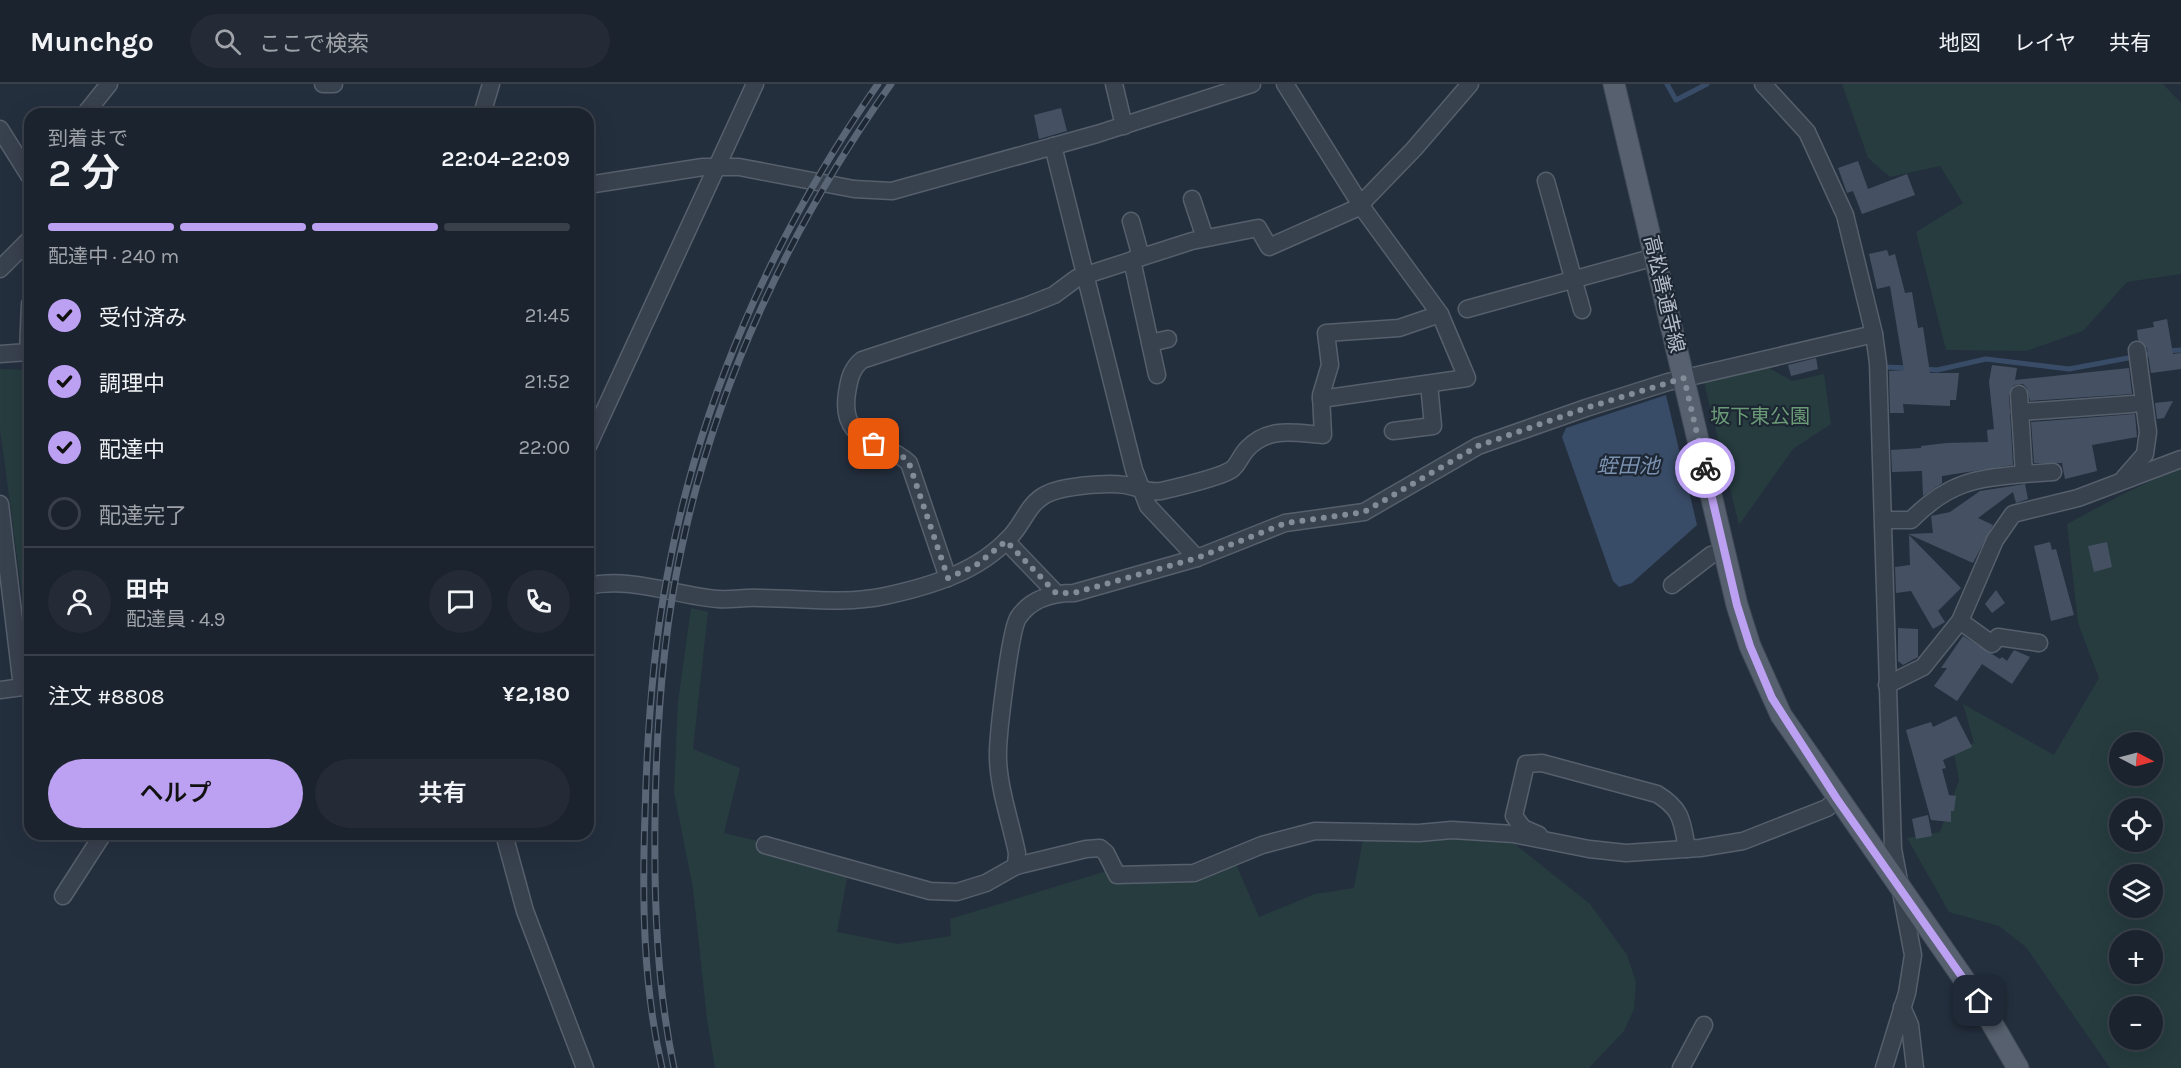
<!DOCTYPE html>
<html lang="ja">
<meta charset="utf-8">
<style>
:root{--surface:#1b232e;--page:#242b36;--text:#f1f3f6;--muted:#a0a4aa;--line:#39404a;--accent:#bca0f2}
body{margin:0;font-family:Karla,"Noto Sans JP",sans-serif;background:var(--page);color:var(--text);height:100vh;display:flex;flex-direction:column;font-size:22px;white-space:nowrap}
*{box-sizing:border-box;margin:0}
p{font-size:20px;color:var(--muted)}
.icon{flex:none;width:33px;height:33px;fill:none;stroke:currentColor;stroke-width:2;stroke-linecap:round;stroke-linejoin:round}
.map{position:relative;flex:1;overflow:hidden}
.drawer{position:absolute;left:24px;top:24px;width:570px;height:732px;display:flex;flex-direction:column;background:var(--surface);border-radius:18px;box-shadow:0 6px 24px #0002,0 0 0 2px var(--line)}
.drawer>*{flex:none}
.needle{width:39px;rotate:96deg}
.buttons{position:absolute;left:2109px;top:648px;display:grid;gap:12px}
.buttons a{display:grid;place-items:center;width:54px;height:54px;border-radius:50%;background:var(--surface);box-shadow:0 6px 24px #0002,0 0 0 2px var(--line);font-size:30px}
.pin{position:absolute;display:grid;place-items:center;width:51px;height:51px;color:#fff;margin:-26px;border-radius:12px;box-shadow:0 3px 9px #0006}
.courier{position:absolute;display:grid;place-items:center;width:60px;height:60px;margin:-30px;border:4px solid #bca0f2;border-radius:50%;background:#fff;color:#222;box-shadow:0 2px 8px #0007}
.head em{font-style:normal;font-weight:600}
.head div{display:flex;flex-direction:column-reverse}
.head{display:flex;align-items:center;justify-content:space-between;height:102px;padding:0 24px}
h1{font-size:39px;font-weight:600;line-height:45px}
.bar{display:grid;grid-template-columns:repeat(4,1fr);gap:9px 6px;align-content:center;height:72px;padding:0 24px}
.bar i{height:8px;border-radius:4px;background:var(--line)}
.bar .selected{background:var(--accent)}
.bar p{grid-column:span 4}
.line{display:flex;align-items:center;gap:15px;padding:0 24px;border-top:2px solid var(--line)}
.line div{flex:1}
.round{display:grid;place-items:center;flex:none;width:63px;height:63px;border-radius:32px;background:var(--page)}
ol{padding:0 24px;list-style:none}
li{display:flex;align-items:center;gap:18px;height:66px}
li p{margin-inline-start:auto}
li .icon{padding:6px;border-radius:50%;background:var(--accent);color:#111;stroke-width:4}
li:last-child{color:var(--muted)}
li i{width:33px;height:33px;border:3px solid var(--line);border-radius:50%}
.action{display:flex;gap:12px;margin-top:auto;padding:12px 24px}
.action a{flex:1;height:69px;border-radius:36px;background:var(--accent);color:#111;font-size:24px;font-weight:600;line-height:69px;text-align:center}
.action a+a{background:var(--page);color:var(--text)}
header{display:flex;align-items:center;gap:36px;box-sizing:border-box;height:84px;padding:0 30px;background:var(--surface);border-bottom:2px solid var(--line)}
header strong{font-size:28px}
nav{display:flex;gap:33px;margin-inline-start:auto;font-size:21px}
.search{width:420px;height:54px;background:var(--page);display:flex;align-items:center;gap:15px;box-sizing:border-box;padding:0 21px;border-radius:33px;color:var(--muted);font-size:22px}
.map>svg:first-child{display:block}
.green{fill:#263c3f;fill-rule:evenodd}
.water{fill:#394c67}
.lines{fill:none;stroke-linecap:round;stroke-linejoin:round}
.stream{stroke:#394c67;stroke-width:5}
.building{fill:#455162}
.minor-casing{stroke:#565f6c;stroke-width:19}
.major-casing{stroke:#414a57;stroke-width:23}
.minor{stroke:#38414e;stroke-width:16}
.major{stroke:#56606e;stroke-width:21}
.rail-casing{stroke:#5a6575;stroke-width:7}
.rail{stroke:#1d2633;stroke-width:4.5;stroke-dasharray:14;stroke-linecap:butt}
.done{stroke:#828b98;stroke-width:6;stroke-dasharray:0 10.8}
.route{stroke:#bca0f2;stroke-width:8}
.labels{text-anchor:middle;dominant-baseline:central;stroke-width:4.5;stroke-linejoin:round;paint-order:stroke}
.street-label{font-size:20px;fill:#b4bcc9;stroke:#1d2633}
.park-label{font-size:20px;fill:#6b9a76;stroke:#1d2633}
.water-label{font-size:21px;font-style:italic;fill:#7c92b1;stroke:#1d2633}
</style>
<header>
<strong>Munchgo</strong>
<div class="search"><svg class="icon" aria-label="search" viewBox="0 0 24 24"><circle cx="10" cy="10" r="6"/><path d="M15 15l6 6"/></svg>ここで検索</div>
<nav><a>地図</a><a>レイヤ</a><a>共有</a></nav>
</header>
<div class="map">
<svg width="2181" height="984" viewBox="0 0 2181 984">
<rect width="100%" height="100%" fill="#242f3e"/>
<g class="green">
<polygon points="1842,0 2163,0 2181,19 2181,190 2127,198 2083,247 2026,267 1946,266 1916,148 1963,119 1940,82 1890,93 1868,74"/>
<polygon points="1764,281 1792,297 1824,290 1831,340 1793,365 1739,441 1704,298"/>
<polygon points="0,285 30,286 30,508 22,509 0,345"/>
<path d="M2181,383V984H2110L2026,863L1999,842L1949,828L1907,754L1940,748L1959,696L1953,665L1974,659L1963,620L2054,671L2099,594L2078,539L2067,440L2123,410ZM2120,658H2152V692H2120ZM2120,724H2152V758H2120ZM2120,790H2152V824H2120ZM2120,856H2152V890H2120ZM2120,922H2152V956H2120Z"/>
<polygon points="30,514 30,563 24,515"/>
<polygon points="691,524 708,528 693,665 740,684 724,749 850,779 837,848 898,860 951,852 950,835 1113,785 1127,790 1235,778 1259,833 1315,810 1354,804 1363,755 1463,755 1515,760 1590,820 1627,871 1636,898 1634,925 1624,947 1589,984 715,984 707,935 693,804 674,708 678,618"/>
</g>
<polygon class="water" points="1666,311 1697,441 1632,499 1619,503 1613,497 1562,353 1566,344"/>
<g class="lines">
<g class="stream">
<polyline points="1667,0 1676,16 1707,0"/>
<polyline points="2167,267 2181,266"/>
<polyline points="1884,283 1909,284"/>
<polyline points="1924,285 1937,286 1986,275 2069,285 2155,269"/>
</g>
</g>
<g class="building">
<polygon points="1061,24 1067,47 1039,55 1034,31"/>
<polygon points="1858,77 1868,105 1907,90 1915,111 1862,130 1853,107 1847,109 1838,84"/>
<polygon points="1887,166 1889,172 1895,170 1905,209 1912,208 1918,244 1923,243 1930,289 1959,289 1956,316 1950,316 1950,322 1903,320 1904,329 1890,329 1889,287 1904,286 1890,202 1877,205 1869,170"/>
<polygon points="2167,235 2173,270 2181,269 2181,285 2151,289 2147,264 2138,256 2137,246 2154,243 2153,238"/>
<polygon points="1816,274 1818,285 1791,292 1788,281"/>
<polygon points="1992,281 2017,284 2015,296 2129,284 2132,310 2030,317 2027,304 2023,300 2014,301 2009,311 2013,381 1942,392 1942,399 1923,412 1922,387 1892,388 1891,366 1921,364 1921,362 1947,359 1988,358 1987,346 1994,345 1989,298"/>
<polygon points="2173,317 2164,334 2157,335 2155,319"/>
<polygon points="2135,330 2137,353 2092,361 2097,387 2065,395 2062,379 2034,379 2031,338"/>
<polygon points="2025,400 2028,415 2016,419 2013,408 1978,434 1993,441 1973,479 1908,450 1933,449 1931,432 1950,428 1980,407"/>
<polygon points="1909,451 1961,504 1938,527 1945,538 1933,545 1911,507 1896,509 1895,483 1910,481"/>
<polygon points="2050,458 2052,466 2056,465 2074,531 2051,537 2034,462"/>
<polygon points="2107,458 2112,483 2094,488 2088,462"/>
<polygon points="1996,506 2005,519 1992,529 1985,520"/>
<polygon points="1898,544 1918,545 1918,573 1903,581 1898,577"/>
<polygon points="1963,552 2000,575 2002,573 2007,577 2014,566 2030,573 2012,600 1982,580 1957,617 1934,602 1947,584 1941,584"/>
<polygon points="1956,632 1972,663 1943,676 1946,684 1942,685 1949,711 1956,712 1954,727 1951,727 1951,738 1931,736 1906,646 1931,638 1933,643"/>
<polygon points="1928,731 1932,752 1916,755 1912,735"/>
</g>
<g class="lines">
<defs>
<g id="minor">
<polyline points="323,0 334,0"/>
<polyline points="1114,0 1124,42"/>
<polyline points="1763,0 1807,48 1845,131 1874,250 1878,279 1893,765 1913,871 1907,909 1884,984"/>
<polyline points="85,30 109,0"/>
<polyline points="482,30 491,0"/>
<polyline points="0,45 30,93"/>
<polyline points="1053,62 1134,386 1148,422 1197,474"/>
<polyline points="1546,97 1582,226"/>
<polyline points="588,101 703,83 739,83 854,105 892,107 1097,50 1252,0"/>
<polyline points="1192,115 1205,154"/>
<polyline points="1131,137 1141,173"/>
<polyline points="1132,176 1157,291"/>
<polyline points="0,185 30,155"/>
<polyline points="1467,225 1655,173"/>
<polyline points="1150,259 1168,255"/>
<polyline points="0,270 28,268 30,220"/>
<polyline points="2019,310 2024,390 2053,388"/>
<polyline points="1321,315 1467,294 1440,230"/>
<polyline points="2020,328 2133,320"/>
<polyline points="1393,347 1433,342 1429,300"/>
<polyline points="588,362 755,0"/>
<polyline points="2124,394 2145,370 2148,348 2137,266"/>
<polyline points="0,420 22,603"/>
<path d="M1884,436H1911C1949,398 1973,395 2024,390"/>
<polyline points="1006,457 1056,509"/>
<path d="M948,494L909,379C883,354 839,361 847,309C849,296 851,285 862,276L1026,222L1054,211L1077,194L1192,157L1258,144L1269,163L1357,124L1414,65L1470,0"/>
<polyline points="1672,501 1711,471 1724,466"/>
<path d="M588,502C630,492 677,512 718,515C732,516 746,513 759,514C802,514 842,521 885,512C931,502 978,488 1010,453C1023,440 1028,420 1045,411C1061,402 1107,398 1125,401C1137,403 1148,409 1161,407C1174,404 1220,393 1231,386C1237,383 1241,371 1247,365C1268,342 1295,349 1323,351L1321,311L1330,281L1326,249L1399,244L1440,230L1364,126L1285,0"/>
<polyline points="1960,537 1992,560 1998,553 2039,559"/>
<polyline points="1887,601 1923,583 1960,537 1995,456 2013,430 2078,414 2181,375"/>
<polyline points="0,606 30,602"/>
<polyline points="504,750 525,827 585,984"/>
<path d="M1539,751L1523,744L1514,732L1526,680L1542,679L1657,710C1682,725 1682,737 1687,765"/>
<polyline points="765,761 930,807 957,808 986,799 1016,782 1086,765 1100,764 1106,769 1117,791 1194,789 1262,761 1315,747 1419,749 1452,746 1513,750 1589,765 1626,769 1700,764 1743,757 1827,724 1837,715"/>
<path d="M1016,782L1017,769C1011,739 999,706 998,675C997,655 1010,547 1018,534C1031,514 1053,509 1074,509L1197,474L1285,439L1364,428L1478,362L1586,324L1668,298L1874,250"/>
<polyline points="63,812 103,750"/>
<polyline points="1902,923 1910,941 1915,984"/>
<polyline points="1681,984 1704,941"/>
</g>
<polyline id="major" points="1614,0 1737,521 1750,562 1781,631 1979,917 2018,984"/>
</defs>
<use href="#minor" class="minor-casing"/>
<use href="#major" class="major-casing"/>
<use href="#minor" class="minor"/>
<use href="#major" class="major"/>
<defs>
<g id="rail">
<path d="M662,984C643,901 642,815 645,731C647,651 652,571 667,493C699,316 775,147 878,0"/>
<path d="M674,984C657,903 654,819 655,736C656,646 662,555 681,467C716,299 792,139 891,0"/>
</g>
</defs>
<use href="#rail" class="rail-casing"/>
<use href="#rail" class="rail"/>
</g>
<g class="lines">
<polyline class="done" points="874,360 900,370 909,379 948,494 975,482 1006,457 1056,509 1074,509 1197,474 1286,439 1364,428 1478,362 1586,324 1684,294 1705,384"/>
<polyline class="route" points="1705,384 1737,521 1750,562 1772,614 1837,715 1979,917"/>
</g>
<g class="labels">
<g class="street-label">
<text transform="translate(1664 210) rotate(77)">高松善通寺線</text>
</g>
<g class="park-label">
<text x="1760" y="332">坂下東公園</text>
</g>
<g class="water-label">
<text x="1628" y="382">蛭田池</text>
</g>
</g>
</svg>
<div class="buttons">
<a><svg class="needle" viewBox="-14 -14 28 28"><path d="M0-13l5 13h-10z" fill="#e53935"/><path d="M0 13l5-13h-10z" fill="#a0a4aa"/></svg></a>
<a><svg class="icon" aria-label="locate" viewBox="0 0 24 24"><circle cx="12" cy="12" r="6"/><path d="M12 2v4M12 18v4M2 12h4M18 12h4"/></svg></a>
<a><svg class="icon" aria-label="layers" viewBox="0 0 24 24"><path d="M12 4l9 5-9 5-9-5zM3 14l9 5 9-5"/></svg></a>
<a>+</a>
<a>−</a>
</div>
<div class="pin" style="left:874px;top:360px;background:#ea580c"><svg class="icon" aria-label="bag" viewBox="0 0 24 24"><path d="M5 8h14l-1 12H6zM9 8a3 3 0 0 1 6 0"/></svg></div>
<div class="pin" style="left:1979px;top:917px;background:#1f2937"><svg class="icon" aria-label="home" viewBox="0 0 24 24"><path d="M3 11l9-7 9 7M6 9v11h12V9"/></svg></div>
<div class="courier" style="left:1705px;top:384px"><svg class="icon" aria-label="bike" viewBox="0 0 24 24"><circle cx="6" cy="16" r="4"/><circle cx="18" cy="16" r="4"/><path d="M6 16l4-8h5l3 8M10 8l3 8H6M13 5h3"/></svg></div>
<section class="drawer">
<div class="head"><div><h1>2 分</h1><p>到着まで</p></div><em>22:04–22:09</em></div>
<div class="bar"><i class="selected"></i><i class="selected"></i><i class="selected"></i><i></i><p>配達中 · 240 m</p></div>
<ol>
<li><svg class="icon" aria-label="check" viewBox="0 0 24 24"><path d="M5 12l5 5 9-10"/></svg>受付済み<p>21:45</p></li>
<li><svg class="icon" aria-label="check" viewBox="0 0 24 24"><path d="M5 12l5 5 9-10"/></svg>調理中<p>21:52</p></li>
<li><svg class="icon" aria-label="check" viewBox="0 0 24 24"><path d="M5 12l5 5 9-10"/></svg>配達中<p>22:00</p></li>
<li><i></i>配達完了</li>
</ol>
<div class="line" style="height:108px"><a class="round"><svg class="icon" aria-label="person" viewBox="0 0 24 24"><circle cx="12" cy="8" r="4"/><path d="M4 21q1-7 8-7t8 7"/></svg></a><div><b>田中</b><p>配達員 · 4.9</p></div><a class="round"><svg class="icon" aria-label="chat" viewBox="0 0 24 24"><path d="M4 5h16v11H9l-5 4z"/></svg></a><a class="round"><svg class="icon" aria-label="phone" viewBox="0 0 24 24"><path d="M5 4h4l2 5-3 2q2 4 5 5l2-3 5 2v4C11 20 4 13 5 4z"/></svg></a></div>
<div class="line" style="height:78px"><div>注文 #8808</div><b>¥2,180</b></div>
<div class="action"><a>ヘルプ</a><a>共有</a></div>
</section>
</div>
